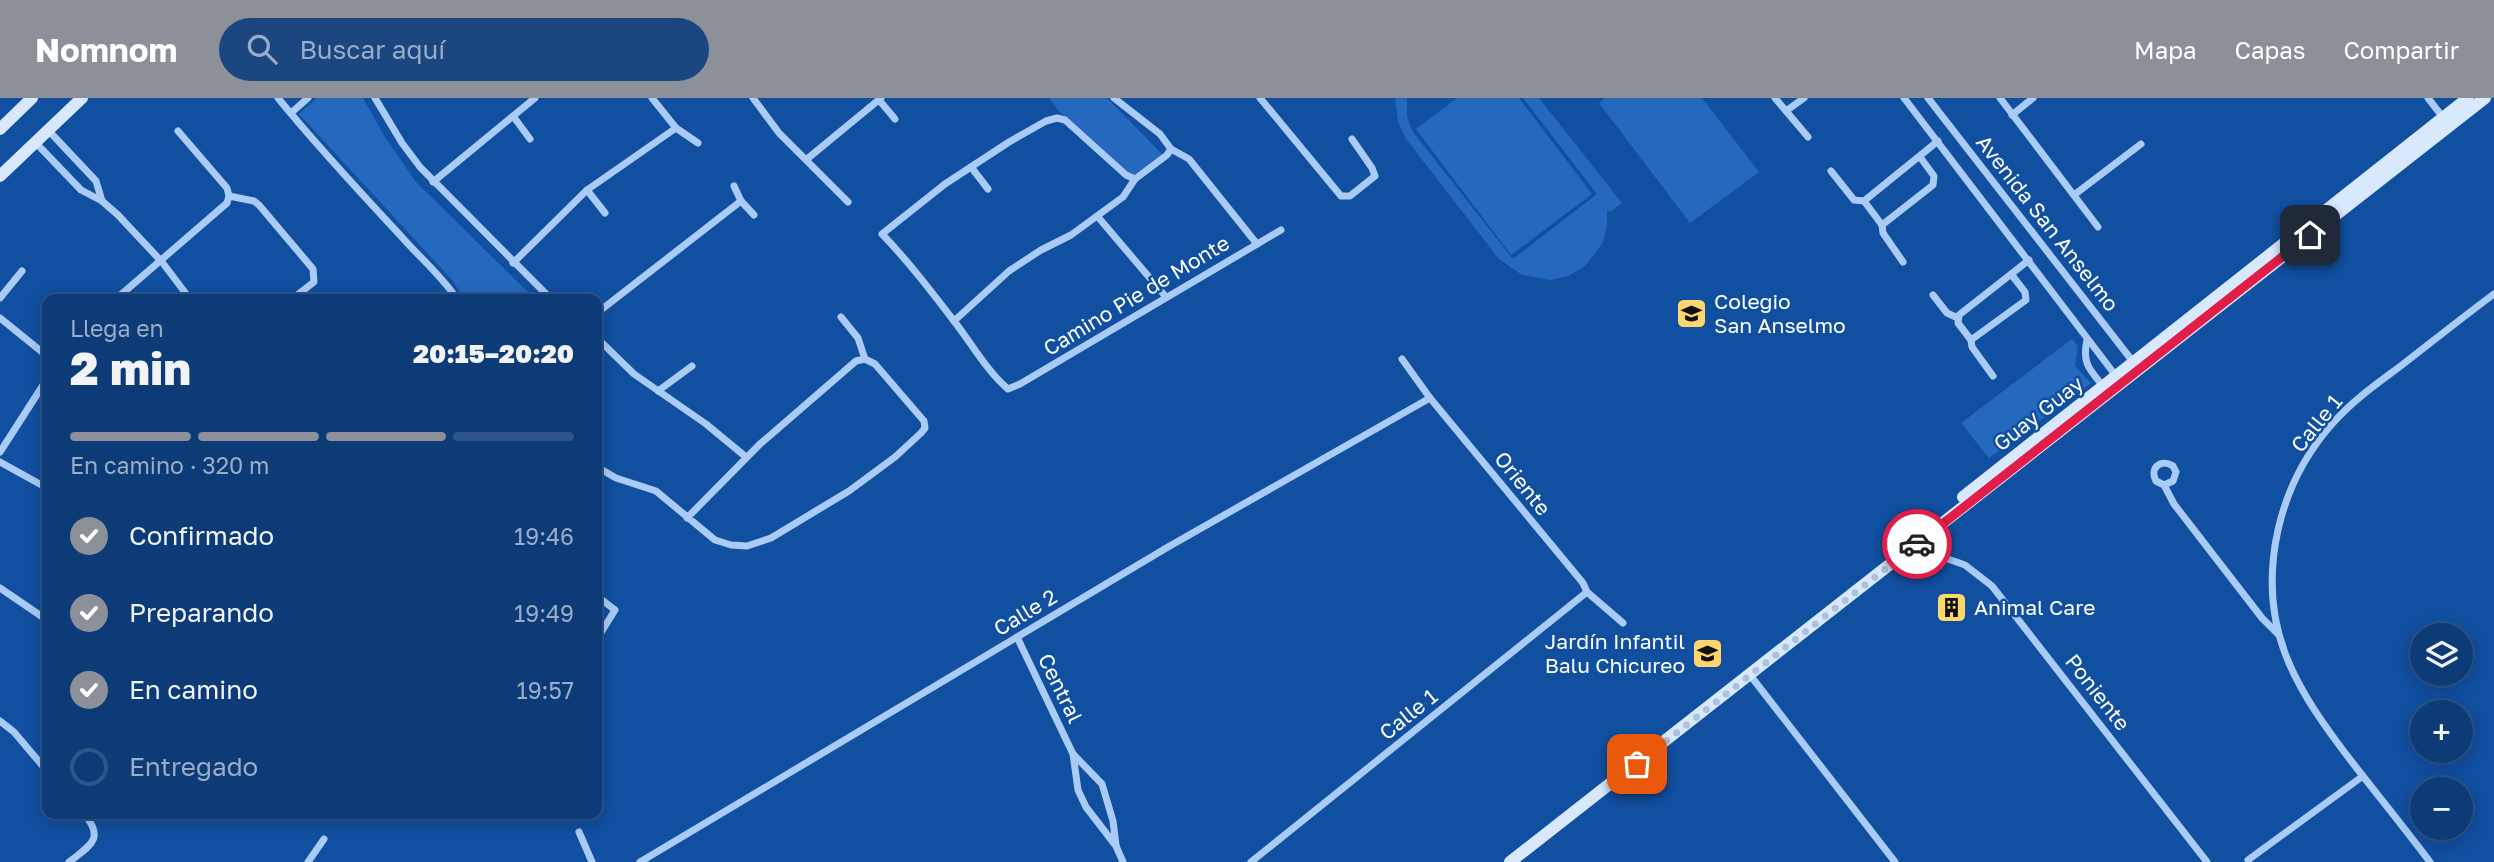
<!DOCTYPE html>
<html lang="es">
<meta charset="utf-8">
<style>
:root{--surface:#0d3b78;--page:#1b4680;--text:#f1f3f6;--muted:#9aadc6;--line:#2d558a;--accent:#8c9099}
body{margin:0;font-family:"Golos Text",sans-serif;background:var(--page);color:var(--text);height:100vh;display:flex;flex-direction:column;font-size:26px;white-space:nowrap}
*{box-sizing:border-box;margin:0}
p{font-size:23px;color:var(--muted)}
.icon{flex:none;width:38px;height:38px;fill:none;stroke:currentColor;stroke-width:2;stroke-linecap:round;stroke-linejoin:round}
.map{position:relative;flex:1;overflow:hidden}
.details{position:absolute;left:42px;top:196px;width:560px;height:525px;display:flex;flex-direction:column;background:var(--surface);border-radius:14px;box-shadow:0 4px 18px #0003,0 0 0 2px var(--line)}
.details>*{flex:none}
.controls{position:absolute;left:2410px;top:525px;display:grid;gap:14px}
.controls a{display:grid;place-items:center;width:63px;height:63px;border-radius:50%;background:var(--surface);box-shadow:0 4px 18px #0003,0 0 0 2px var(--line);font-size:35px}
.pin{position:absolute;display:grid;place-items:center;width:60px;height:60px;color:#fff;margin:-30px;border-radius:14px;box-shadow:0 4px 10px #0006}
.courier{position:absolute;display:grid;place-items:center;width:70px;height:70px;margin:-35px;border:5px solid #e11d48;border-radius:50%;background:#fff;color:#222;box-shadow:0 2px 9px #0007}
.overview em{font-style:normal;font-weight:800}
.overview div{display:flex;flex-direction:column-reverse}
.overview{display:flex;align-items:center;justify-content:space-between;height:119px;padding:0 28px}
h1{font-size:46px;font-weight:800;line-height:52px}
.bar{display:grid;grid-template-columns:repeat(4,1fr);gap:10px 7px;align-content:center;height:84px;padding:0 28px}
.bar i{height:9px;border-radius:5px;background:var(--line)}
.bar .selected{background:var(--accent)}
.bar p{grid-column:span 4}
ol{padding:0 28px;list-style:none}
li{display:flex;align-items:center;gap:21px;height:77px}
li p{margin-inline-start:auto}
li .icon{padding:7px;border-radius:50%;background:var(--accent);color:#fff;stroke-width:4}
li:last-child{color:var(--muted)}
li i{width:38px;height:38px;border:4px solid var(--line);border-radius:50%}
header{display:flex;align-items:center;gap:42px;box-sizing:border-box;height:98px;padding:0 35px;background:var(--accent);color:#fff}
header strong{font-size:33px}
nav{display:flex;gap:38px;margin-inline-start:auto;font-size:24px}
.search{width:490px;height:63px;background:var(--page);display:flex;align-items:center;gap:18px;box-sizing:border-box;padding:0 24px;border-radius:38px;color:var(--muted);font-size:26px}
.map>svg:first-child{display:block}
.green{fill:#2469be}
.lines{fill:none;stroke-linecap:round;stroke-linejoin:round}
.street{stroke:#a9cbf5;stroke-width:7}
.secondary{stroke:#d9e9fd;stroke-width:12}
.done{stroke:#acc1de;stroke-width:7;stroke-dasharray:0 12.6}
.route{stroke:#e11d48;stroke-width:9}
.labels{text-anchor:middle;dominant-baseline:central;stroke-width:5;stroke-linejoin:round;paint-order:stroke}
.street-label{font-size:21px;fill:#fff;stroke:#114fa0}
.poi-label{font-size:21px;fill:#fff;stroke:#114fa0;text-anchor:start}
</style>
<header>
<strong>Nomnom</strong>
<div class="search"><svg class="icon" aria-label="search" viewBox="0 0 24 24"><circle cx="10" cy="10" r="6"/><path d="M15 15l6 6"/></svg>Buscar aquí</div>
<nav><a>Mapa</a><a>Capas</a><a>Compartir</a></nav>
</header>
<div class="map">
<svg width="2494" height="764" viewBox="0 0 2494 764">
<rect width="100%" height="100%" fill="#114fa0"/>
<g class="green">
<polygon points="317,0 363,0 385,39 416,84 535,201 464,201 453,183 299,16"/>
<polygon points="1049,0 1107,0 1162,56 1131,79 1059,13"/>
<polygon points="1395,0 1407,0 1407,19 1413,34 1513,161 1597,96 1523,0 1539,0 1622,105 1610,114 1607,111 1607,128 1602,146 1585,168 1568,178 1550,182 1522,177 1499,161 1406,41 1398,24"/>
<polygon points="1457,0 1519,0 1592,96 1511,157 1416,31"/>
<polygon points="1605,0 1702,0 1759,74 1690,125 1599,5"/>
<polygon points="2072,241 2078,248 2075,268 2091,285 1989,360 1961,325"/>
</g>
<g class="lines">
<g class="street">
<path d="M278,0C317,48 358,92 400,137C419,159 441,177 457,201"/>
<polyline points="375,0 402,45 420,69 551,201"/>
<polyline points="652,0 676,30 698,45"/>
<polyline points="753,0 779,35 848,104"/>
<polyline points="1114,0 1160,36 1171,51 1189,61 1257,146"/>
<polyline points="1260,0 1341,98 1350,98 1375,78 1372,70 1352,41"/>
<polyline points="1775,0 1786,13 1804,0"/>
<polyline points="1904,0 2116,278"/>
<polyline points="1928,0 2134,265"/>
<polyline points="2000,0 2098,129"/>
<polyline points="2428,0 2445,22"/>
<polyline points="879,2 895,21"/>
<polyline points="1786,13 1808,39"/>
<polyline points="291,15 308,0"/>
<polyline points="2012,17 2033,0"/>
<polyline points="513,18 530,41"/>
<polyline points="48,32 96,83 102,103"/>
<polyline points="35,44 81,92 102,103 118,117 162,164 190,201"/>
<polyline points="1920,59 1934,78 1933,87 1882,127 1864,103 1938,43"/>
<polyline points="807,61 881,0"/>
<polyline points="971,69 988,91"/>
<polyline points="1831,73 1854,102 1864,103"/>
<path d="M1135,81L1126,77L1065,22L1057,20L1046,23L1009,44L945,86L882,136C908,163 931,193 954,223C972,246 986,272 1008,291L1020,286L1281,132"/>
<polyline points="433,84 535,0"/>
<polyline points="734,88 741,103 754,117"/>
<polyline points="587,92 605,115"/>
<polyline points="2074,97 2141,46"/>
<polyline points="229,98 254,103 259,107 313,171 314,184 292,201"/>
<polyline points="1098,119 1166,199"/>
<polyline points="1882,127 1883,135 1903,164"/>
<polyline points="513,165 587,92 676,30"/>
<polyline points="2011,176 2025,194 2026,202 1971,242 1958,225 1959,217 2029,162"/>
<polyline points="1933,197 1947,215 1958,220"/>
<polyline points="0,200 22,173"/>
<polyline points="116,201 227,105 229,98 227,90 178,33"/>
<polyline points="597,215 741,103"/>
<polyline points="841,219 858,240 865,261"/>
<polyline points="0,220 47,258"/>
<polyline points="954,223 1009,173 1041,152 1071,137 1123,99 1135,81 1167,57 1171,51"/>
<polyline points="597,240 634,276 706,326 746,359"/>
<polyline points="1971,242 1972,249 1993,278"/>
<path d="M2087,242C2082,265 2089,271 2103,288"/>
<polyline points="1402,261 1430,300 1583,485 1587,494 1623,525"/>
<polyline points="658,293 692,268"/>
<polyline points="0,354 47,281"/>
<polyline points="0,364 47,390"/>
<polyline points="597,369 616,380 656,393 715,442 731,447 747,448 771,440 849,393 895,359 921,335 925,330 924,323 875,266 865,261 856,263 760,346 687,420"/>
<path d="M2164,387L2173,383L2176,374L2173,368C2161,360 2149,370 2156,383L2164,387L2174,406L2262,520L2279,537"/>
<polyline points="1948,461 1925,439 1914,437 1913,449 1929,459 1948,461 1965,467 1992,488 2207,764"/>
<polyline points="0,490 47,522"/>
<polyline points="597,498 615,512 597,541"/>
<polyline points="1017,539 1073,656 1078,692 1086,709 1116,748 1123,764"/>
<polyline points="1750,577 1895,764"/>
<polyline points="0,623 14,634 47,673"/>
<polyline points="1074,657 1102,686 1113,723 1116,747"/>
<polyline points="579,734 592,764"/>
<polyline points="2248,762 2363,678"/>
<path d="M69,764C89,748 106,741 84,716"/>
<polyline points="308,764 324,741"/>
<polyline points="640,764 1168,449 1430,300"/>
<polyline points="1251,764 1587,494"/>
<path d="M2430,764C2406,732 2380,700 2355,668C2297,593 2256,531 2278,432C2287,392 2306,355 2333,325C2353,302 2378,285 2402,267C2433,243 2463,219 2494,196"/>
</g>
<g class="secondary">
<polyline points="0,31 32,0"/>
<polyline points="0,78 82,0"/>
<polyline points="1963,399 2468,0"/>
<polyline points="1510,764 2485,0"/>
</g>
</g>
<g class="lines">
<polyline class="done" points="1637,666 1917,446"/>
<polyline class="route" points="1917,446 2310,137"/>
</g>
<defs>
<symbol id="school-square" viewBox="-11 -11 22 22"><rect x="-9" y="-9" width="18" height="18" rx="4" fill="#ffd56d" stroke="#114fa0"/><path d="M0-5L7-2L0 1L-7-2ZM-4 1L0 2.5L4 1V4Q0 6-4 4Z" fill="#111"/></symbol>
<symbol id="building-square" viewBox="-11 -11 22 22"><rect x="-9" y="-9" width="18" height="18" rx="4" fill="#ffd56d" stroke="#114fa0"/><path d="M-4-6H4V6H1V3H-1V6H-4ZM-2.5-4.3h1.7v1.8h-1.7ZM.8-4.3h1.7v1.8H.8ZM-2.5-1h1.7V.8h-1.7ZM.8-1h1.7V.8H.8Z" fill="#111"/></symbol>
</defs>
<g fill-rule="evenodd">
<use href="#school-square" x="1674" y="198" width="35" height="35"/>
<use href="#building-square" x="1934" y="492" width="35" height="35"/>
<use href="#school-square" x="1690" y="538" width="35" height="35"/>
</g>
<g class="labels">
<g class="street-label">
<text transform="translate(2048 125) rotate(52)">Avenida San Anselmo</text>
<text transform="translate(1136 197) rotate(-31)">Camino Pie de Monte</text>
<text transform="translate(2038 315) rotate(-38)">Guay Guay</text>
<text transform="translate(2316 325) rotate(-51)">Calle 1</text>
<text transform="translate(1523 385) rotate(51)">Oriente</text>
<text transform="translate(1025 514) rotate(-31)">Calle 2</text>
<text transform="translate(1061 590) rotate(64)">Central</text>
<text transform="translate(2098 594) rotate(52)">Poniente</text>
<text transform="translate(1408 616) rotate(-39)">Calle 1</text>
</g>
<g class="poi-label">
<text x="1714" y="203">Colegio<tspan x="1714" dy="24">San Anselmo</tspan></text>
<text x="1974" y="509">Animal Care</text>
<text x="1685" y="543" text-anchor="end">Jardín Infantil<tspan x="1685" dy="24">Balu Chicureo</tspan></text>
</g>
</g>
</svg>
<div class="controls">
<a><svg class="icon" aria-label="layers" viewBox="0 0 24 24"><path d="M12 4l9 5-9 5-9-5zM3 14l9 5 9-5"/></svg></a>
<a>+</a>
<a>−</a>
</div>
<div class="pin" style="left:1637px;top:666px;background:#ea580c"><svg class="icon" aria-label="bag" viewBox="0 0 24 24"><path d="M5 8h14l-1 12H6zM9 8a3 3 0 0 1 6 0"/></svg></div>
<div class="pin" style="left:2310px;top:137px;background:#1f2937"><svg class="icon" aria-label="home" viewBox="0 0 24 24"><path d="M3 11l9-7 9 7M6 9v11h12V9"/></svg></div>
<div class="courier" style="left:1917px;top:446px"><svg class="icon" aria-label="car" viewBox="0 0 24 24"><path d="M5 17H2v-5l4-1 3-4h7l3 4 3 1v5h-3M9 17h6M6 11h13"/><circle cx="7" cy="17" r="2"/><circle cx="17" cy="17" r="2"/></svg></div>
<section class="details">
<div class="overview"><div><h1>2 min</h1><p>Llega en</p></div><em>20:15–20:20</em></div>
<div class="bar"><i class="selected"></i><i class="selected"></i><i class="selected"></i><i></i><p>En camino · 320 m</p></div>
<ol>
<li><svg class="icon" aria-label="check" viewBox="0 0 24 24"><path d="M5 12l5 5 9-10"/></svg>Confirmado<p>19:46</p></li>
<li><svg class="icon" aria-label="check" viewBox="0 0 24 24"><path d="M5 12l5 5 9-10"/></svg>Preparando<p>19:49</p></li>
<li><svg class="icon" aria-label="check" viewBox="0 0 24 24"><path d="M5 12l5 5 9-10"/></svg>En camino<p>19:57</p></li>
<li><i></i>Entregado</li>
</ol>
</section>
</div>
